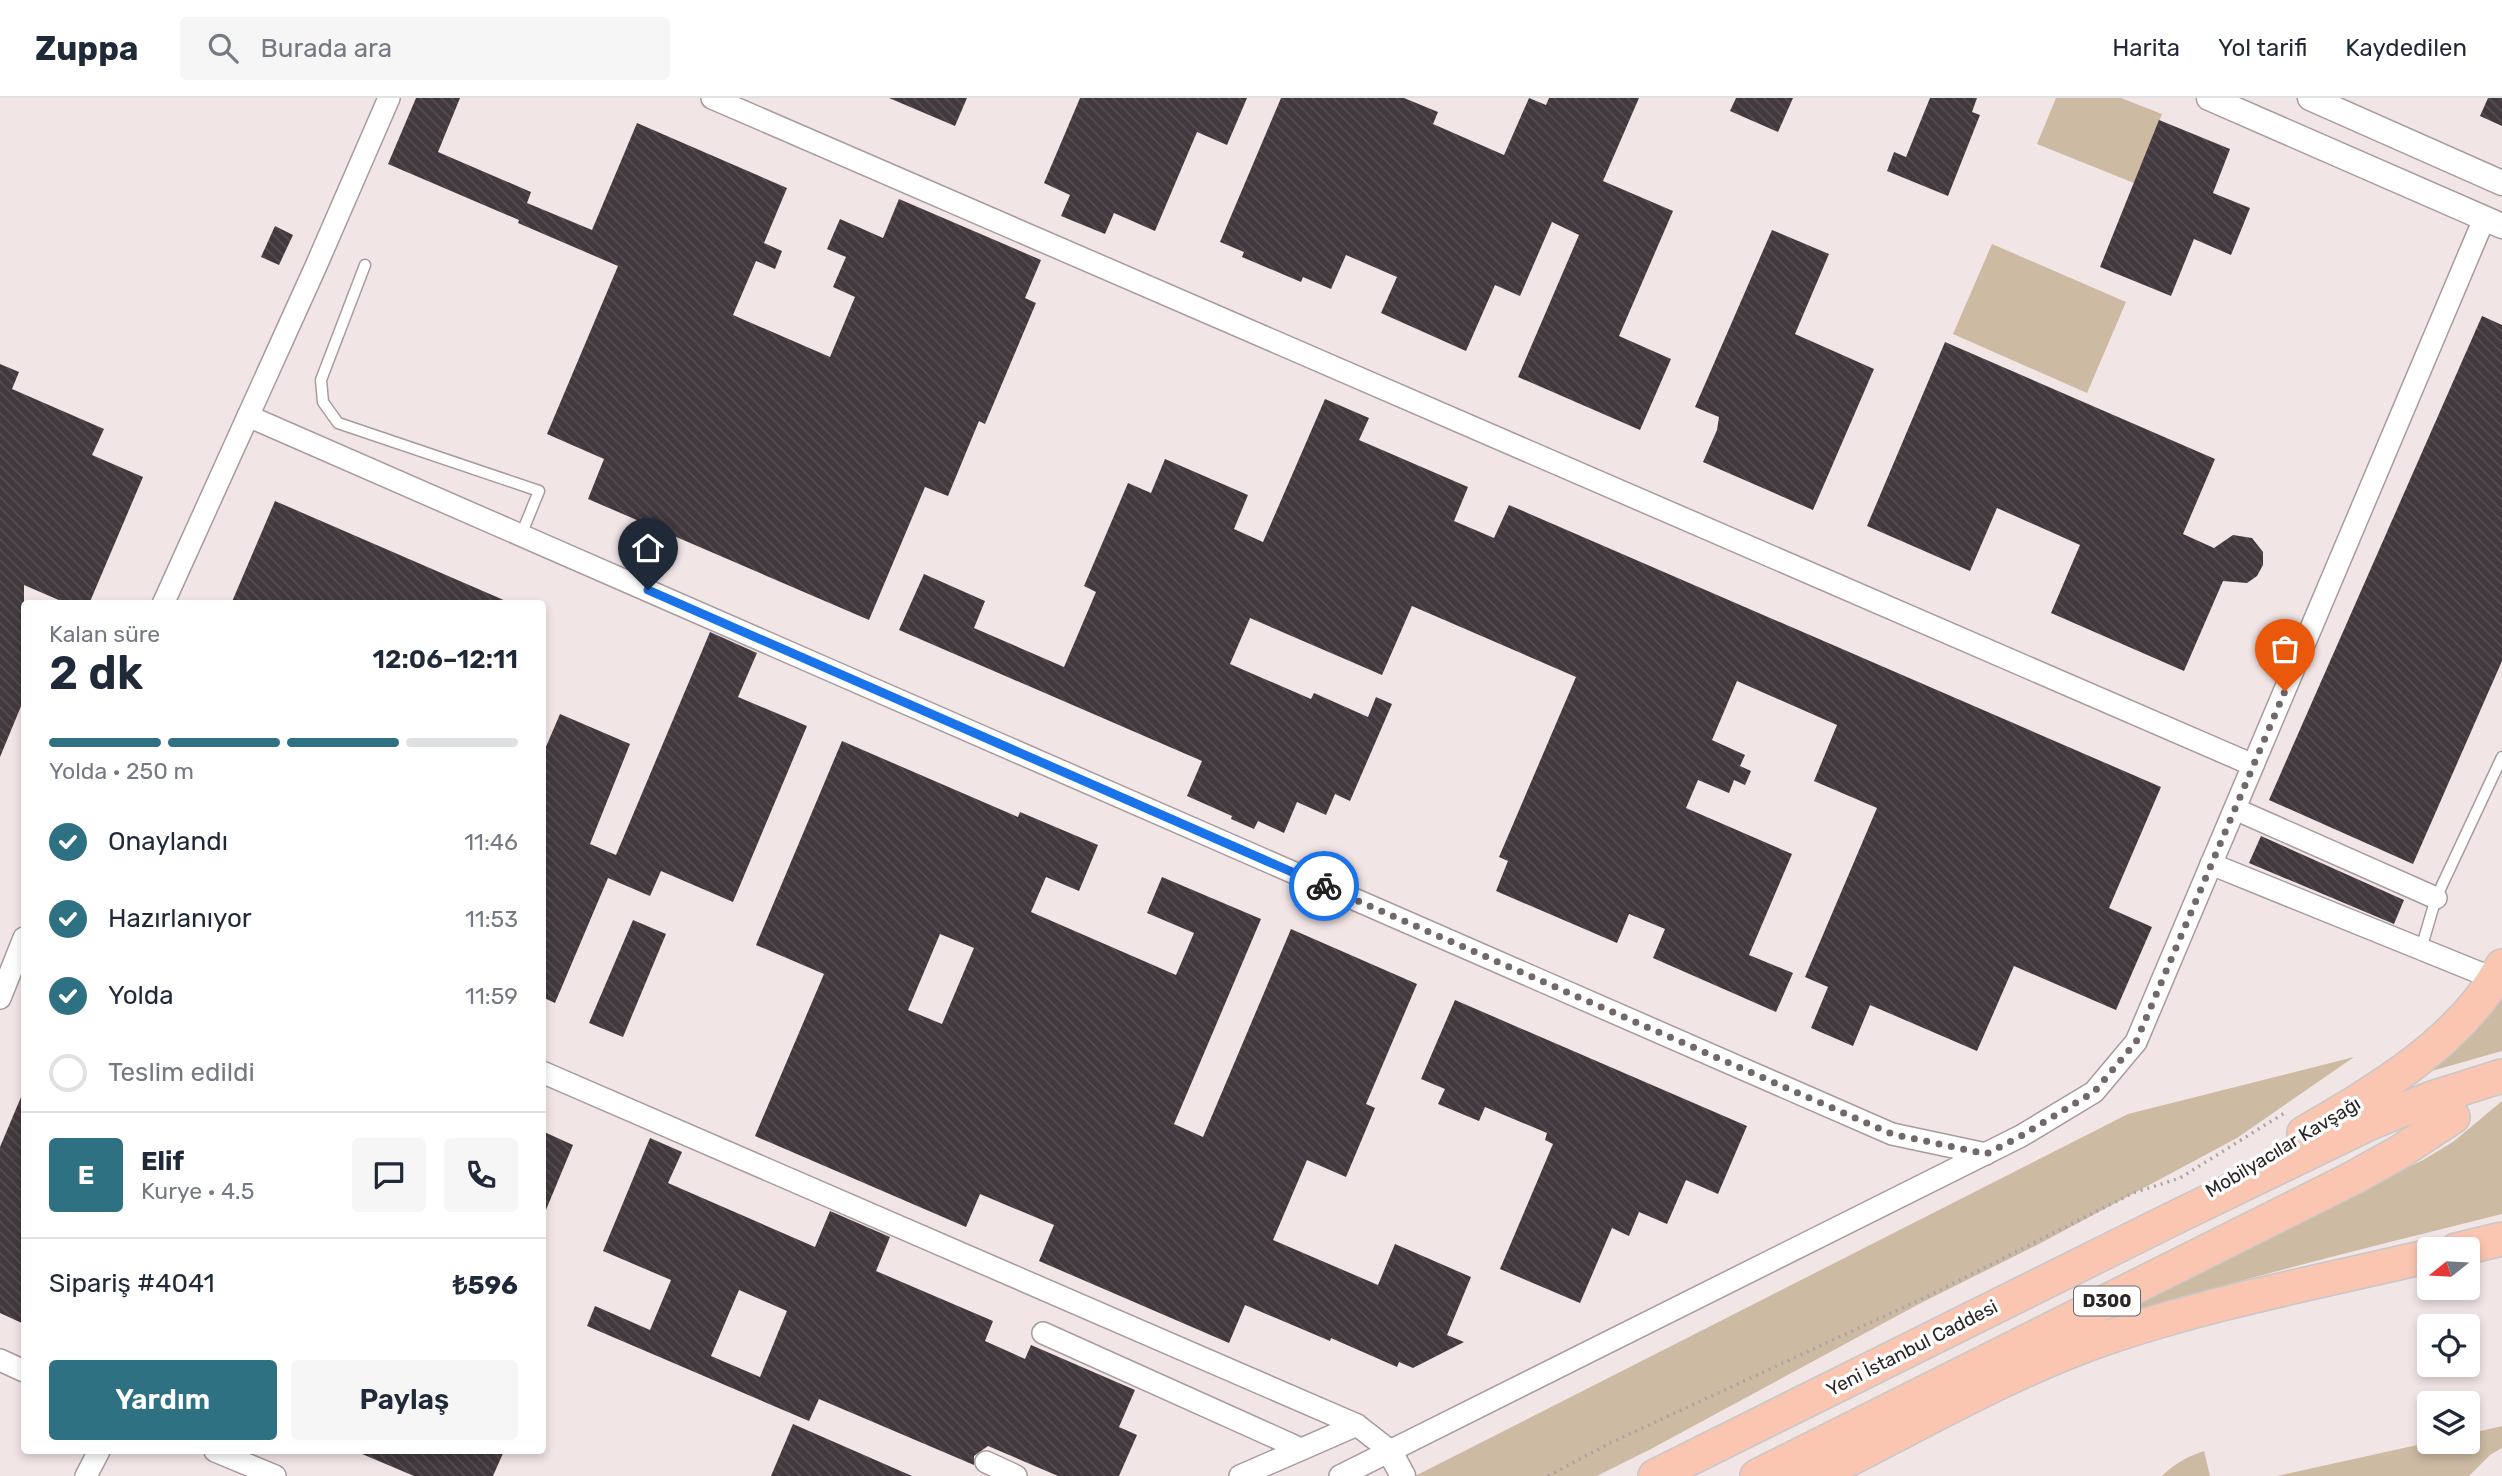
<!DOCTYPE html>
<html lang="tr">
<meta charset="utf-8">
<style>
:root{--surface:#fff;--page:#f6f6f7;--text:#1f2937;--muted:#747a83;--line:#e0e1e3;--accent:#2e7182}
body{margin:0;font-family:Rubik,sans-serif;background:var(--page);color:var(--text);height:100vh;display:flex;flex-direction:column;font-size:26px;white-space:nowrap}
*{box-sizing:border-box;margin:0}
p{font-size:23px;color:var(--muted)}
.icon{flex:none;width:38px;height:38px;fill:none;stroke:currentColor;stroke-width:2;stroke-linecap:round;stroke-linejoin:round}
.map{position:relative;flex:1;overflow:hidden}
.side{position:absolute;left:21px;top:502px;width:525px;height:854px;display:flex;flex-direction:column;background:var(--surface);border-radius:7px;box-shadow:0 4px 10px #0003}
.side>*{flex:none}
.needle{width:46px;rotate:252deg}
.tools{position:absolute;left:2417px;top:1139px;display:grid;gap:14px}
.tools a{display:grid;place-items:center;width:63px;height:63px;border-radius:7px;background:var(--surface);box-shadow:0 4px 10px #0003;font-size:35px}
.pin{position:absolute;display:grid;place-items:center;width:60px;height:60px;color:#fff;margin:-72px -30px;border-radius:50% 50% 50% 0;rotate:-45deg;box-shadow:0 0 7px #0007}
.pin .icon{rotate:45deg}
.courier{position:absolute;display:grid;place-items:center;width:70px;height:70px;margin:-35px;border:5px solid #1a73e8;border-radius:50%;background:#fff;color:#222;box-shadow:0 2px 9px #0007}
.overview em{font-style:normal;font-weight:600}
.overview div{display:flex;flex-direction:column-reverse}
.overview{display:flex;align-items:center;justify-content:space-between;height:119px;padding:0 28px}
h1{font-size:46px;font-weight:600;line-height:52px}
.bar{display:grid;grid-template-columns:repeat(4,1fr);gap:10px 7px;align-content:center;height:84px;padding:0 28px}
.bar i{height:9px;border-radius:5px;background:var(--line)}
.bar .current{background:var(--accent)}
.bar p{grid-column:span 4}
.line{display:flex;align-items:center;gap:18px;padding:0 28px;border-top:2px solid var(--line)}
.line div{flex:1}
.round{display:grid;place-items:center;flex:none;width:74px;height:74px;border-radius:7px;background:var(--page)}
ol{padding:0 28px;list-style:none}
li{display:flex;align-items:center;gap:21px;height:77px}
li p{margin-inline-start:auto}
li .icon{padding:7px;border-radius:50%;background:var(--accent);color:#fff;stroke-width:4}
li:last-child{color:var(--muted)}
li i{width:38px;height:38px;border:4px solid var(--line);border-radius:50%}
.action{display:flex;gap:14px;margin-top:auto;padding:14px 28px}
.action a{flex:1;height:80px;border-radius:7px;background:var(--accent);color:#fff;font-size:28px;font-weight:600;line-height:80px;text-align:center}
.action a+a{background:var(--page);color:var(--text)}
header{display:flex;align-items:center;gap:42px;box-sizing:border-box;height:98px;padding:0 35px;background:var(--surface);border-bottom:2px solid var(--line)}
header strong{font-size:33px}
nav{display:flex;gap:38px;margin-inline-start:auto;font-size:24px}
.search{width:490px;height:63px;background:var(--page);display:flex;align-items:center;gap:18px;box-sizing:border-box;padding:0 24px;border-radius:7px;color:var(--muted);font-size:26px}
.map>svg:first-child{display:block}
.green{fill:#ccbaa3}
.building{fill:url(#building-back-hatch);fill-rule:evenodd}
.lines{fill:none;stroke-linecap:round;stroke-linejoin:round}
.service-casing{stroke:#a89b9c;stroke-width:13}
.minor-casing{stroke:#a89b9c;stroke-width:24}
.tertiary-casing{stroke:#a89b9c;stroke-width:27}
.trunk-casing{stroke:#c8c7c7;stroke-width:36}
.path{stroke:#ada3a4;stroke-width:3.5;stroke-dasharray:2 5;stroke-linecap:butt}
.service{stroke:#fff;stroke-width:10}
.minor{stroke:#fff;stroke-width:21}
.tertiary{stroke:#fff;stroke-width:24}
.trunk{stroke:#fac6b2;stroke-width:33}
.done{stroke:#716969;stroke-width:7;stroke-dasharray:0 12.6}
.route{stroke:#1a73e8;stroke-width:9}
.labels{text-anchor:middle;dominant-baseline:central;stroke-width:7;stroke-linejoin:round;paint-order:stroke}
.shield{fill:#fff;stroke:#6b6767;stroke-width:2}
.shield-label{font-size:18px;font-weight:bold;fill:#2b2626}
.street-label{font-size:19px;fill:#2b2626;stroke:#fff}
</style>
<header>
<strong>Zuppa</strong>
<div class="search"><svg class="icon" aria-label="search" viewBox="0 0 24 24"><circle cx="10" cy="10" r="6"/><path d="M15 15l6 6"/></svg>Burada ara</div>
<nav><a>Harita</a><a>Yol tarifi</a><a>Kaydedilen</a></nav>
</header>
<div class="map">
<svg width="2502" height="1378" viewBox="0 0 2502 1378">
<defs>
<pattern id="building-back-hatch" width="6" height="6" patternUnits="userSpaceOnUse" patternTransform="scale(1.75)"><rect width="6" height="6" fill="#42393e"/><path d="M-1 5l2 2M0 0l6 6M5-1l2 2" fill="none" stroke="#554d51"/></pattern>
</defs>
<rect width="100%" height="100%" fill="#f2e5e6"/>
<g class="green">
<polygon points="2056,0 2121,0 2162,16 2134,85 2037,46"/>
<polygon points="1992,146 2126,204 2087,295 1953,236"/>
<polygon points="2502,896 2502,953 2421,976"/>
<polygon points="2354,959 2237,1040 2039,1146 1919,1206 1649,1352 1597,1378 1415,1378 2128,1016"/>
<path d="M2502,1003V1116C2359,1152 2216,1186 2076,1232L2423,1062L2453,1044Z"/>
<polygon points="2502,1328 2502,1350 2490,1357 2469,1378 2277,1378 2431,1344 2468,1344 2468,1336"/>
<path d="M2204,1353L2210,1378H2162C2175,1365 2187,1359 2204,1353Z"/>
</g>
<g class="building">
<polygon points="416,0 460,0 438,54 531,94 527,105 592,132 637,25 787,90 764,145 782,153 775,171 756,163 733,217 830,259 855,199 833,189 846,159 827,151 840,121 883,140 899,101 1041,162 1025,200 1036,205 985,326 979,323 948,398 925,389 869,522 588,401 604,361 547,336 618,168 518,125 519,122 388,66"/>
<polygon points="889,0 967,0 955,28"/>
<polygon points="1080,0 1247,0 1227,47 1197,34 1155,133 1114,115 1105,136 1061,118 1070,97 1044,85"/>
<polygon points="1281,0 1404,0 1438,14 1433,26 1504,57 1529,0 1546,7 1549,0 1639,0 1603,83 1673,113 1619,238 1671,261 1640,332 1518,279 1579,137 1552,124 1520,198 1495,187 1466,253 1381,215 1397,179 1346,157 1331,191 1303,179 1301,184 1242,159 1244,154 1220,144"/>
<polygon points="1736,0 1793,0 1778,34 1730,13"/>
<polygon points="1930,0 1977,0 1972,14 1980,17 1948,98 1887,73 1894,54 1906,59"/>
<polygon points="2488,0 2502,0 2502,28 2480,18"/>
<polygon points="2159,22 2230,51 2213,95 2250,110 2231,157 2194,141 2171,198 2100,169"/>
<polygon points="275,128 293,137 279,167 261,159"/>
<polygon points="1772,132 1829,156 1795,236 1874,271 1813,412 1703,364 1717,332 1719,319 1695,309"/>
<polygon points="2482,218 2502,227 2502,563 2413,766 2269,702"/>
<polygon points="1945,244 2215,361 2183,436 2214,450 2233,437 2252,440 2263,454 2263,467 2257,478 2247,485 2223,483 2184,573 2051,515 2080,447 1997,410 1970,473 1867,428"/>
<polygon points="0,266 19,274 12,291 104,331 92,357 143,379 89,506 68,506 24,487 24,601 0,659"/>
<polygon points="1325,301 1369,320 1359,342 1468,389 1454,423 1494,440 1509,407 2161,689 2109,810 2152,829 2116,912 2014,868 1977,953 1870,907 1853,948 1811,930 1828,889 1805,879 1877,710 1814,683 1837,627 1737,583 1712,642 1745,657 1740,668 1751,673 1745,687 1734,682 1729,695 1698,682 1686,710 1792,756 1749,857 1793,875 1776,914 1653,860 1665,831 1629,816 1617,845 1496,793 1508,763 1499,759 1576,579 1412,508 1382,577 1250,520 1230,566 1311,601 1314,595 1368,619 1376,599 1392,606 1350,703 1335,696 1326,717 1297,704 1284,735 1258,723 1254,731 1231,721 1232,718 1187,698 1202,663 899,532 924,476 985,503 974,530 1064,569 1096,494 1084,488 1128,385 1151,395 1165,361 1248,397 1234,431 1263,444"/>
<polygon points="275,403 513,506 231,506"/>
<polygon points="710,534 757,555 738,599 807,628 733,804 661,773 650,798 608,780 555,905 542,899 542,658 560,616 630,646 590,746 616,757"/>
<path d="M842,643L1018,719L1020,714L1098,747L1079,793L1046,779L1031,814L1176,877L1194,835L1147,815L1162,779L1261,821L1174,1026L1203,1039L1291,831L1417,886L1366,1006L1375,1010L1346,1079L1307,1062L1273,1142L1378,1187L1395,1146L1471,1179L1447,1237L1464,1244L1413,1270L1399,1264L1397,1269L1331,1240L1330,1243L1245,1207L1229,1245L1039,1163L1054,1127L980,1096L966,1129L755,1038L824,876L756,847ZM940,836L974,850L942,926L908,912Z"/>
<polygon points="2261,738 2404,802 2394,826 2249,765"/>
<polygon points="633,822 666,836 623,939 589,925"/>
<polygon points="1455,902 1747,1028 1718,1096 1686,1082 1667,1126 1639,1114 1629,1138 1612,1130 1580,1205 1500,1171 1553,1046 1545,1042 1547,1035 1485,1009 1479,1023 1438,1006 1445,991 1421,981"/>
<polygon points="24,992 24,1226 0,1215 0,1049"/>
<polygon points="542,1033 573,1047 543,1119 542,1119"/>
<path d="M650,1040L682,1054L668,1085L815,1149L830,1113L890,1139L876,1173L993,1223L985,1243L1025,1261L1031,1247L1135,1292L1119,1329L1137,1337L1119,1378H1058L988,1348L974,1358V1367L819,1301L809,1323L587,1228L595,1208L650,1232L671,1182L603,1153ZM739,1192L787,1213L760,1279L711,1258Z"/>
<polygon points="793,1326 912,1378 771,1378"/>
<polygon points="355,1353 504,1353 493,1378 414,1378"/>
</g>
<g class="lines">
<defs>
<g id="service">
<polyline points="365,167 321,282 323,304 338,325 539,393 521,437"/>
<polyline points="2421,851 2436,800 2502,659"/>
</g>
<g id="minor">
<polyline points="712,0 2253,667"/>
<polyline points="248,318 1892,1036 1986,1056"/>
<polyline points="163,506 316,168 389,0"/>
<polyline points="2235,711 2436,800"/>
<polyline points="2211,766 2495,881"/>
<polyline points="0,900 24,840"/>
<polyline points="542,974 1357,1327 1389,1352"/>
<polyline points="1043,1235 1301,1351"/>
<polyline points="0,1262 24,1273"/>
<polyline points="215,1353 275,1378"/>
<polyline points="986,1364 1016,1378"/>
<polyline points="86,1378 99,1353"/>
<polyline points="1240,1378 1357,1327"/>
<polyline points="1340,1378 2021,1038 2094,994 2136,944 2484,121"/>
</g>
<g id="tertiary">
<polyline points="2209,0 2502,128"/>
<polyline points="2310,0 2502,85"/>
<polyline points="1389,1352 1403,1378"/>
</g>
<g id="trunk">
<path d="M2304,1035C2376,993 2461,944 2502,868"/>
<polyline points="2456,1152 2502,1141"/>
<polyline points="1655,1378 2170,1122 2370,1025 2432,1000 2502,978"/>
<polyline points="1757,1378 2353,1080 2398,1055 2453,1019"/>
<path d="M1805,1378L1832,1370C1920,1326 2007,1275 2100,1242C2207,1205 2319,1184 2429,1158"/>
</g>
</defs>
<use href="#service" class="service-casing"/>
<use href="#minor" class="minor-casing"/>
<use href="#tertiary" class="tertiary-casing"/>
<use href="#trunk" class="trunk-casing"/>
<polyline class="path" points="1548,1378 1610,1345 1930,1197 2133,1095 2180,1080 2286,1014"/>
<use href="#service" class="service"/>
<use href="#minor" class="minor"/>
<use href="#tertiary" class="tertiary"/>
<use href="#trunk" class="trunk"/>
</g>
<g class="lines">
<polyline class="done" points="1324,788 1892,1036 1986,1056 2021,1038 2094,994 2136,944 2285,593"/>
<polyline class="route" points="648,492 1324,788"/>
</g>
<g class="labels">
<rect class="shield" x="2074" y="1188.5" width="66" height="29" rx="5"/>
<g class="shield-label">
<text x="2107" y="1203">D300</text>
</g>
<g class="street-label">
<text transform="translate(2283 1049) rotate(-31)">Mobilyacılar Kavşağı</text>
<text transform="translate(1912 1250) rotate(-27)">Yeni İstanbul Caddesi</text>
</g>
</g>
</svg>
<div class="tools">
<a><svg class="needle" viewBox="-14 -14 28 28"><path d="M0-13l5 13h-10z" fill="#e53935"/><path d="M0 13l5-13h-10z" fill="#747a83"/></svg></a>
<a><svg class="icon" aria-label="locate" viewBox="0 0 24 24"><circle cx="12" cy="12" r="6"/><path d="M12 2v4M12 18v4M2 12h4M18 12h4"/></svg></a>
<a><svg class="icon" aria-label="layers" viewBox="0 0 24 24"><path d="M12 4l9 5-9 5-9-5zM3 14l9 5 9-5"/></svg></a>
</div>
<div class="pin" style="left:2285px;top:593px;background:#ea580c"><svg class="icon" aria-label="bag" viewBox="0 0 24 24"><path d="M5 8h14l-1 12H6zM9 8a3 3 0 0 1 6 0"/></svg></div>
<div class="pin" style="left:648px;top:492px;background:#1f2937"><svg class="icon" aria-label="home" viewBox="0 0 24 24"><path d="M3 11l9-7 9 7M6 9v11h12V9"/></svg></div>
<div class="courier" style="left:1324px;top:788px"><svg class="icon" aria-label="bike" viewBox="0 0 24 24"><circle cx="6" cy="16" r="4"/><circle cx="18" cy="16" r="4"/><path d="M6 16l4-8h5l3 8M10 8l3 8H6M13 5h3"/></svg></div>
<section class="side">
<div class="overview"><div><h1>2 dk</h1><p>Kalan süre</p></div><em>12:06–12:11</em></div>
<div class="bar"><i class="current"></i><i class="current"></i><i class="current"></i><i></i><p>Yolda · 250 m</p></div>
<ol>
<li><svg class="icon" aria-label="check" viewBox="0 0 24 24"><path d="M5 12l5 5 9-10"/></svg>Onaylandı<p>11:46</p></li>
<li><svg class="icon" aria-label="check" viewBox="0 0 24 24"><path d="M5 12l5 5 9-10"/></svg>Hazırlanıyor<p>11:53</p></li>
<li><svg class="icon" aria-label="check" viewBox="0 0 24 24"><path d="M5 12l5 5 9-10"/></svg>Yolda<p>11:59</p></li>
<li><i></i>Teslim edildi</li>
</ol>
<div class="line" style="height:126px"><b class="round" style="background:var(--accent);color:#fff">E</b><div><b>Elif</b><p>Kurye · 4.5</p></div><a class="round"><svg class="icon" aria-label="chat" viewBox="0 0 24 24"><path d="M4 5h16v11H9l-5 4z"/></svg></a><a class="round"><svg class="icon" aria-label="phone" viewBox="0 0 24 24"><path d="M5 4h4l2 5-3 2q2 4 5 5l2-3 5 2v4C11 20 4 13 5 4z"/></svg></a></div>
<div class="line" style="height:91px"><div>Sipariş #4041</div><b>₺596</b></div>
<div class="action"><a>Yardım</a><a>Paylaş</a></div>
</section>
</div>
